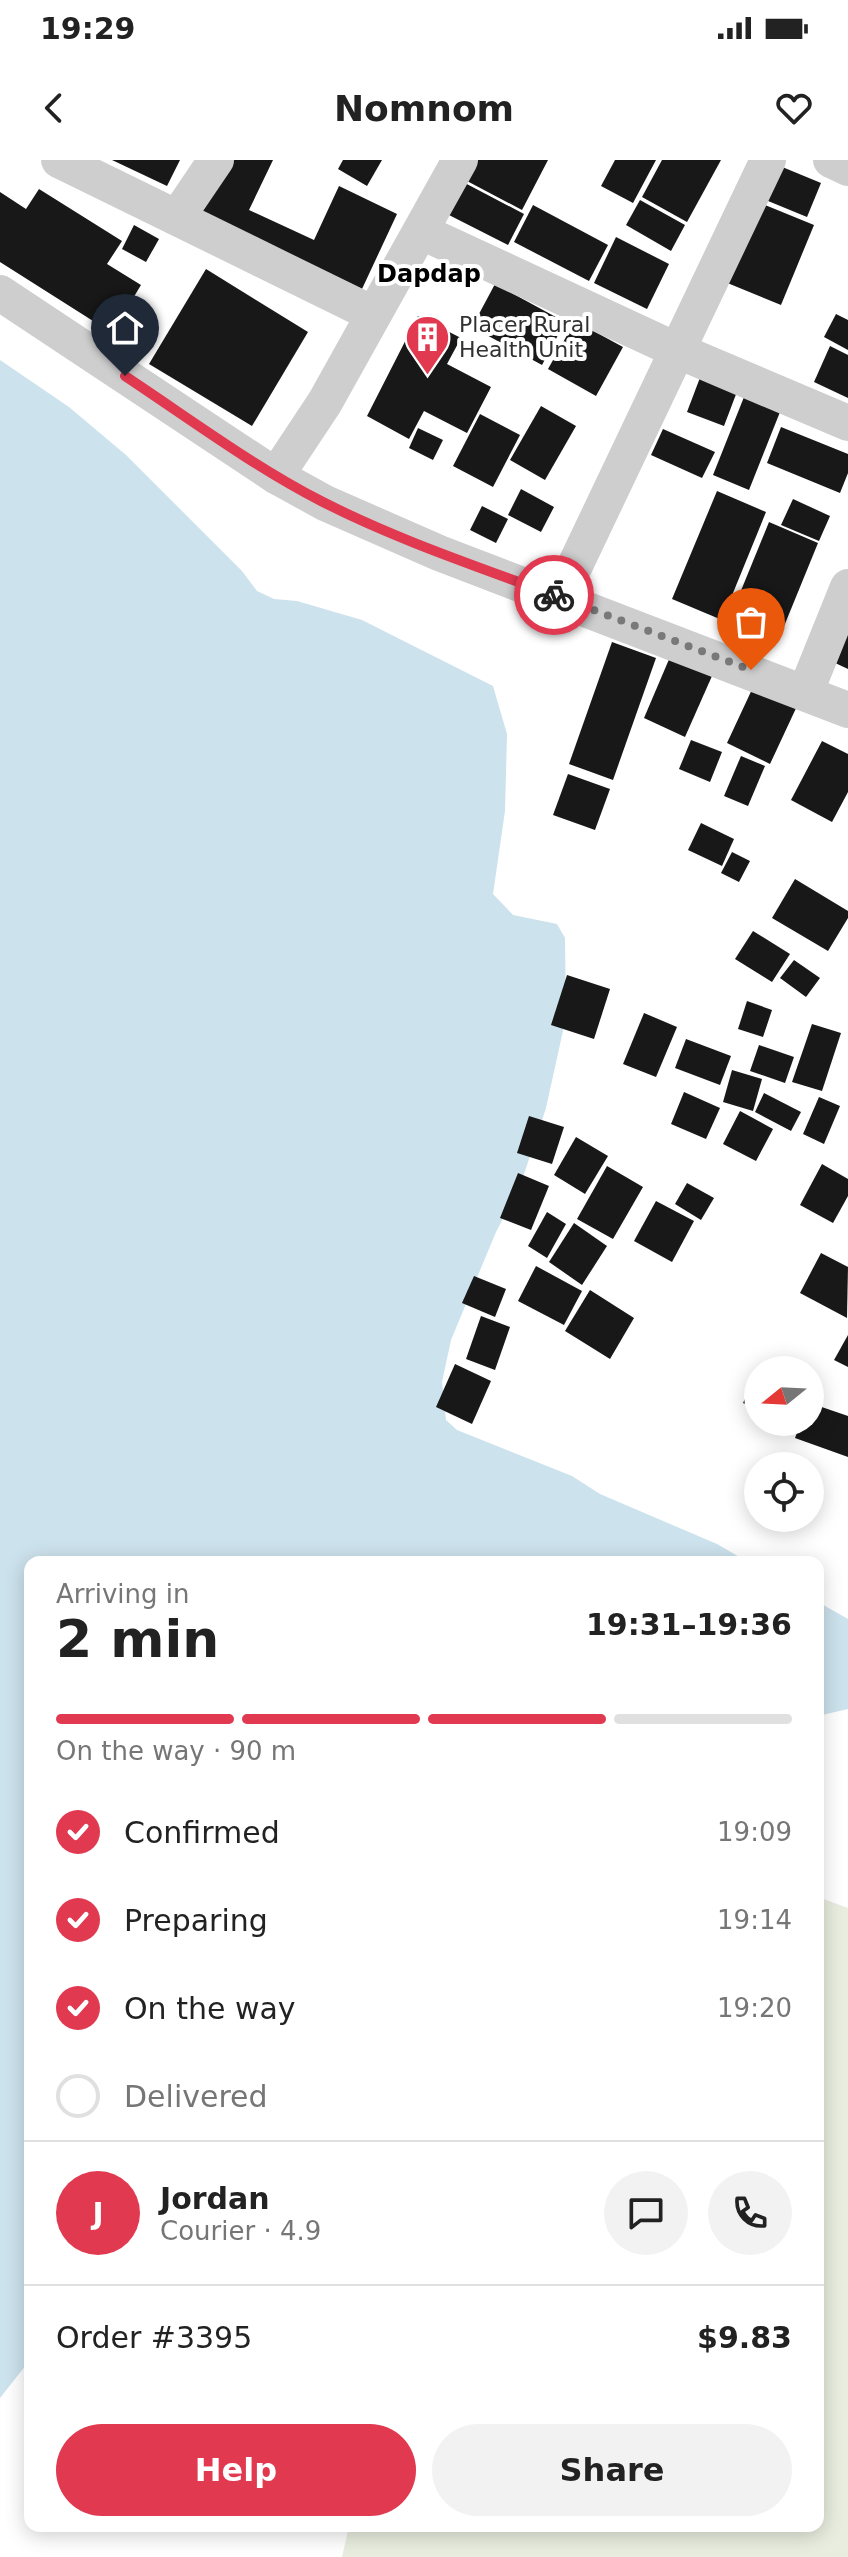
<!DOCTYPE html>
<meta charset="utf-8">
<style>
:root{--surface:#fff;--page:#f2f2f2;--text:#222;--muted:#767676;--line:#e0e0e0;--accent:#e13950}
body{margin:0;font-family:"DejaVu Sans",sans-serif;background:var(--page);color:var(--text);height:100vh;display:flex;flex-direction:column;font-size:30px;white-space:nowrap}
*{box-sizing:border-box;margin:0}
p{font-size:26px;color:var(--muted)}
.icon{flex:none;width:44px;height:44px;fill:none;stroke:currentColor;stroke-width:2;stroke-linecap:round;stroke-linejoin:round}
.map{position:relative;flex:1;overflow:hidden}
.sheet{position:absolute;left:24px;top:1396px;width:800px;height:976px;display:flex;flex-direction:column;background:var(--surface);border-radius:16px;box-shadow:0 4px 20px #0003}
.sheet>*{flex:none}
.needle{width:52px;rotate:252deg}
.fabs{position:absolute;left:744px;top:1196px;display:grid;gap:16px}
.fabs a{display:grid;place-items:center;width:80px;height:80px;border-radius:50%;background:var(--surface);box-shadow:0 4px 20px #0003;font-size:40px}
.pin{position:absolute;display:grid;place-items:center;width:68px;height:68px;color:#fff;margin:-82px -34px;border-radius:50% 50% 50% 0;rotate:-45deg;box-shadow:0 0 8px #0007}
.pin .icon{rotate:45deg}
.courier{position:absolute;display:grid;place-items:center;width:80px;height:80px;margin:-40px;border:6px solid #e13950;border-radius:50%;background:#fff;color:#222;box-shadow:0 2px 10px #0007}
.head em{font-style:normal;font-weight:800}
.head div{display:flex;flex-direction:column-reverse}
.head{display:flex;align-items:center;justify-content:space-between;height:136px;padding:0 32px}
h1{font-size:52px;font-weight:800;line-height:60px}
.bar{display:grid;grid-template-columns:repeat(4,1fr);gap:12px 8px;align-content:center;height:96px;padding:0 32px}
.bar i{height:10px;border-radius:6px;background:var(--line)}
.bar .selected{background:var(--accent)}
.bar p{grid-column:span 4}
.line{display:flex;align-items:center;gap:20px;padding:0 32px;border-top:2px solid var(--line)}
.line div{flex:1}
.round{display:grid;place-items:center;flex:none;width:84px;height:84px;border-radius:42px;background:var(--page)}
ol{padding:0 32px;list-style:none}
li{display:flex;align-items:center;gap:24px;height:88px}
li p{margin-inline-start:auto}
li .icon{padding:8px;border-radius:50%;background:var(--accent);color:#fff;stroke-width:4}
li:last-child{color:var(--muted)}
li i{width:44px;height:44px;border:4px solid var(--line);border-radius:50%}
.primary-button{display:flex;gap:16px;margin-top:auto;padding:16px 32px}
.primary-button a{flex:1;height:92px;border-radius:48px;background:var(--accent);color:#fff;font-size:32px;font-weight:800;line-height:92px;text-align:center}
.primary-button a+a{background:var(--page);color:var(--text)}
.status{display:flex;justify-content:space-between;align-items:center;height:56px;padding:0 40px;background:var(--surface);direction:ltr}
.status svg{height:22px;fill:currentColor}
header{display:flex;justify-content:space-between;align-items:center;height:104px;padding:0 32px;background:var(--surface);font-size:36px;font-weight:800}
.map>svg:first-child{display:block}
.green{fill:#e8eddf}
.water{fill:#cce2ec}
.building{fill:#181818}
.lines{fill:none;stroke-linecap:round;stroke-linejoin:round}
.street{stroke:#cecece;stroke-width:36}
.done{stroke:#797979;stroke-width:8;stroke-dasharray:0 14.4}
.route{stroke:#e13950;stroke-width:10}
.labels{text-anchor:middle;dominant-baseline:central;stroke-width:8;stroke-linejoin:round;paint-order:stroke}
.poi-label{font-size:22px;fill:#313131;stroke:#fff;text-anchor:start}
.neighbourhood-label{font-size:24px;font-weight:bold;fill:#000;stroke:#fff}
</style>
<div class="status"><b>19:29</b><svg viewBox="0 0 49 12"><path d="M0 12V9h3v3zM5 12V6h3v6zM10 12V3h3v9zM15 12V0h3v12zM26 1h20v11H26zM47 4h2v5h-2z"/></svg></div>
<header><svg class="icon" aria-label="back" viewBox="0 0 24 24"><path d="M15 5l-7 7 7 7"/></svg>Nomnom<svg class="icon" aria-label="heart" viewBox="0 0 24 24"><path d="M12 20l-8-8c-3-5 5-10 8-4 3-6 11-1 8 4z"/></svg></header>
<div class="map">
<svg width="848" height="2397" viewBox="0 0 848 2397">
<rect width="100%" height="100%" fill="#fff"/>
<polygon class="green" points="818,1737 848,1748 848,2397 342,2397 349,2366 818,2366"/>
<g class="water">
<polygon points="0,200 69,247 126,295 242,411 257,431 274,439 297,441 362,460 493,526 507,574 505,651 493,734 513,755 557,764 565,778 566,857 546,948 520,1026 496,1072 451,1180 442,1222 446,1260 457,1270 572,1316 600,1334 717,1384 748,1402 30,1402 30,2200 0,2238"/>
<polygon points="818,1442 848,1459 848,1549 818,1556"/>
</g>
<g class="building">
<polygon points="112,0 180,0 167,26"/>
<polygon points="223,0 273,0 249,50 314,80 339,26 397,54 362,129 199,51"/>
<polygon points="343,0 382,0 367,26 338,9"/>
<polygon points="478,0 548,0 522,50 467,21"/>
<polygon points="615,0 656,0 633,43 601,26"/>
<polygon points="662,0 721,0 687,62 642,37"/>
<polygon points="775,4 821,23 807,57 761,38"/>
<polygon points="463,22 524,54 508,85 447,54"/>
<polygon points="39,29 122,81 107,104 141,125 112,173 0,102 0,32 26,49"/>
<polygon points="640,40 685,65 671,91 626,65"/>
<polygon points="758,42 814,65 781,145 725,122"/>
<polygon points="533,45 608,85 589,121 514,82"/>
<polygon points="134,65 159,79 146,102 122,89"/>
<polygon points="616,77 669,104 647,149 594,123"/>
<polygon points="206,109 308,172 252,266 149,204"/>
<polygon points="495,124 565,162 542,205 472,167"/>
<polygon points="836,154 848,160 848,190 824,177"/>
<polygon points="418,156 461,178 447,204 491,227 467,273 424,251 409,279 367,256"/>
<polygon points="575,161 623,187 596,236 548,209"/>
<polygon points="830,186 848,195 848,238 814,222"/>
<polygon points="701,215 738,229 724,266 687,252"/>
<polygon points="744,237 780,252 749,330 713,315"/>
<polygon points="541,246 576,266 545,320 510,300"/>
<polygon points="480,254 520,275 493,327 453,306"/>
<polygon points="781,267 848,294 848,313 840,333 767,303"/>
<polygon points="418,268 443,280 433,300 409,288"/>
<polygon points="663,269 715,292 702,318 651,295"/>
<polygon points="521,329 554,347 541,372 508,355"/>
<polygon points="717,331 766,352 722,460 672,439"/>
<polygon points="793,339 830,356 819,381 781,365"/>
<polygon points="482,346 508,359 496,383 470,370"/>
<polygon points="769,362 818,383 778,481 729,460"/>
<polygon points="848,468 848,509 833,502"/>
<polygon points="612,482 656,498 613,620 569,604"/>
<polygon points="670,497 712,516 685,577 644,558"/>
<polygon points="755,523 798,544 770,604 727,583"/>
<polygon points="691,580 722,592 710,622 679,609"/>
<polygon points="822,581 848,594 848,632 832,662 791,640"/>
<polygon points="741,596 765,606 748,646 724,636"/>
<polygon points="568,614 610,629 595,670 553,655"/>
<polygon points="701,663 734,679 722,706 688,690"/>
<polygon points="732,692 750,701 739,722 721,713"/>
<polygon points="795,719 848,751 848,758 828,791 772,758"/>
<polygon points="753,771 790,794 772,822 735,799"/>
<polygon points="794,800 820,818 806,837 780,818"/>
<polygon points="567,815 610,829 594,879 551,865"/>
<polygon points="747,841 772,850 763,877 738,869"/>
<polygon points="644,853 677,867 656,917 623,904"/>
<polygon points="812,864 841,873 822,931 792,922"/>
<polygon points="686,879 731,896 720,925 675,908"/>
<polygon points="759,885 794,897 785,923 750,911"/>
<polygon points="732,910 762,919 753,951 723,942"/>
<polygon points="684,932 720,948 706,979 671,964"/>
<polygon points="764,933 801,952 791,971 755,952"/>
<polygon points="819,937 840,946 824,984 803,974"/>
<polygon points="740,951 773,969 756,1001 723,984"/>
<polygon points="529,956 564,967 552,1004 517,993"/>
<polygon points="576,977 608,996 585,1034 554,1015"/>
<polygon points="822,1004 848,1019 848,1036 833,1063 800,1045"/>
<polygon points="607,1006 643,1027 613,1079 577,1059"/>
<polygon points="518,1013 549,1026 531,1070 500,1058"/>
<polygon points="687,1023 714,1038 701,1060 675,1044"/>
<polygon points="656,1041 694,1061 672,1102 634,1081"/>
<polygon points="547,1052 566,1064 547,1098 528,1086"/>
<polygon points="574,1063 607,1086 582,1125 549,1102"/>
<polygon points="821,1093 848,1107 847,1158 800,1133"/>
<polygon points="536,1106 582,1131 564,1165 518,1141"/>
<polygon points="474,1116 506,1129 495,1157 462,1143"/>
<polygon points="590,1130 634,1158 610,1199 565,1171"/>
<polygon points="481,1156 510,1167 495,1210 466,1199"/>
<polygon points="848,1175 848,1207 834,1200"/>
<polygon points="455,1204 491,1221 472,1264 436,1247"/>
<polygon points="758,1212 758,1250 743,1243"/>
<polygon points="810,1243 848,1256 848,1297 795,1278 801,1262 810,1262"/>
</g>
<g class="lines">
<g class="street">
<polyline points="59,0 373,154"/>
<polyline points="831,0 848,8"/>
<polyline points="178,56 216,0"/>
<polyline points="422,72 676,190 848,263"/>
<polyline points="0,133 276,316 325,343 439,393 848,550"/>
<polyline points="276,316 325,242 460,0"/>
<polyline points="560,437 768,0"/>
<polyline points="806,531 848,427"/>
</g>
</g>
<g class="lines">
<polyline class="done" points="554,435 751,510"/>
<path class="route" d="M125,216C190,259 253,306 321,341C395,379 476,406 554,435"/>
</g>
<defs>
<symbol id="building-pin" viewBox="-11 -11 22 30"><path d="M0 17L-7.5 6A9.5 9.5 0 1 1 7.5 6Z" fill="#e13950" stroke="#fff"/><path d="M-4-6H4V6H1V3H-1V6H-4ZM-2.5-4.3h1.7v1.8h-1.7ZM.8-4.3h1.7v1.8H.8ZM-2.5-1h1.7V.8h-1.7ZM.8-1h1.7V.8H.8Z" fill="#fff"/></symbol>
</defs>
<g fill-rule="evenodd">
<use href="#building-pin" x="402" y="152" width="51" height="69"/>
</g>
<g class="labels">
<g class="poi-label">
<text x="459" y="164">Placer Rural<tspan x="459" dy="25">Health Unit</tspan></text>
</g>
<g class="neighbourhood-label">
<text x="429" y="114">Dapdap</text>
</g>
</g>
</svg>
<div class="fabs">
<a><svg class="needle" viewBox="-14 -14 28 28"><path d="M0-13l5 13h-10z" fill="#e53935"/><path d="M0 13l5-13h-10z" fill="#767676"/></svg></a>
<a><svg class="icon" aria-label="locate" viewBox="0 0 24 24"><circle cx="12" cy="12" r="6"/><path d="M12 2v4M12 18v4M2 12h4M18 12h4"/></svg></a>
</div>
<div class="pin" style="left:751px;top:510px;background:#ea580c"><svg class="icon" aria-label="bag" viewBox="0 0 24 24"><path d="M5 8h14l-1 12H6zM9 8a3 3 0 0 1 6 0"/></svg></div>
<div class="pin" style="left:125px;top:216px;background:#1f2937"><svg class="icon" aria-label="home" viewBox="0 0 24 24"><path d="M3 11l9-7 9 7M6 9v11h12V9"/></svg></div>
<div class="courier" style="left:554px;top:435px"><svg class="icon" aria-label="bike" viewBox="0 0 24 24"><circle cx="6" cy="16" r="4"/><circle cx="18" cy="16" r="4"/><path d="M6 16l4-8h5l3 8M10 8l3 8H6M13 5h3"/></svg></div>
<section class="sheet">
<div class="head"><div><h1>2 min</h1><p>Arriving in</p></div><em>19:31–19:36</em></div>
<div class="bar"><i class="selected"></i><i class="selected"></i><i class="selected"></i><i></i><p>On the way · 90 m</p></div>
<ol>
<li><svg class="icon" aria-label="check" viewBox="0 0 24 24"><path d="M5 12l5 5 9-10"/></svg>Confirmed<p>19:09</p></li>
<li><svg class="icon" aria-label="check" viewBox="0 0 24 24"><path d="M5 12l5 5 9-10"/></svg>Preparing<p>19:14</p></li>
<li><svg class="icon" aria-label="check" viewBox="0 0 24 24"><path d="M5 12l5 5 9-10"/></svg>On the way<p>19:20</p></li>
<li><i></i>Delivered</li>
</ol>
<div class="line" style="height:144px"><b class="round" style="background:var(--accent);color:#fff">J</b><div><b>Jordan</b><p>Courier · 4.9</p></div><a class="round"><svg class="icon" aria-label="chat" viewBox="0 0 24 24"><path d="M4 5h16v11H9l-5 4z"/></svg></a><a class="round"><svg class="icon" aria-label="phone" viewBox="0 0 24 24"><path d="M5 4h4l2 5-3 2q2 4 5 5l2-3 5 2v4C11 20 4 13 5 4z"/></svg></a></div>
<div class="line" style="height:104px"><div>Order #3395</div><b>$9.83</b></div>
<div class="primary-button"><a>Help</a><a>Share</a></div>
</section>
</div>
